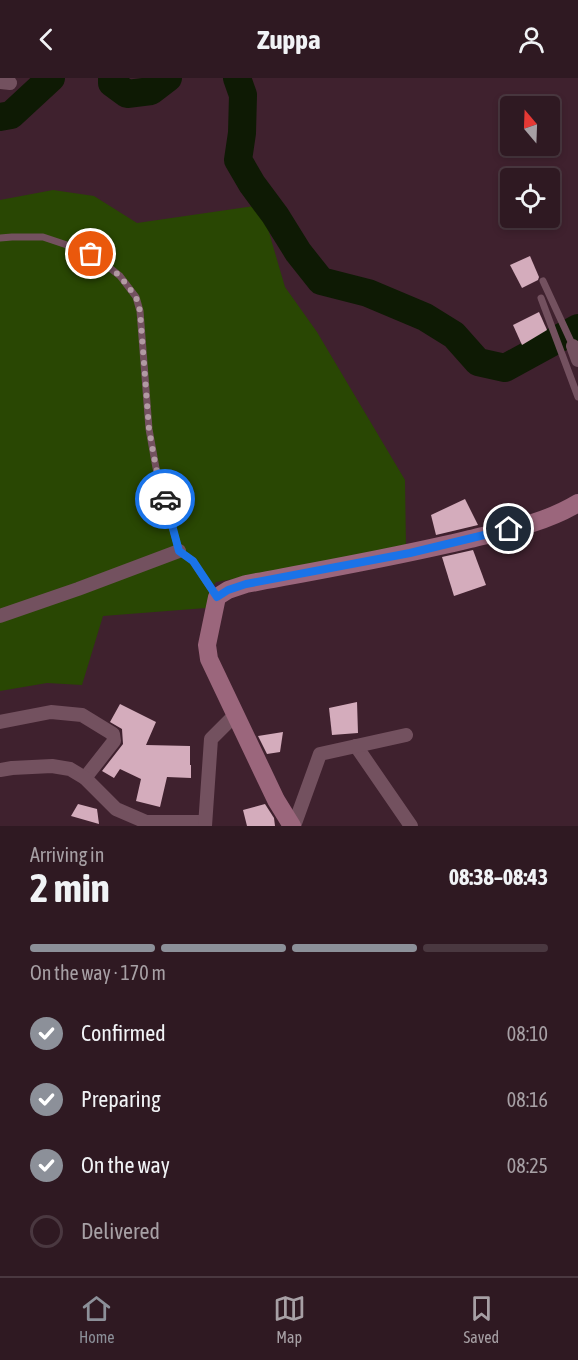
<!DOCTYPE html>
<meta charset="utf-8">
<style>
:root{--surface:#2f1922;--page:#3b262f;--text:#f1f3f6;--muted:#a7a0a5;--line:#4a3840;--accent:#8c9099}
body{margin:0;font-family:"Asap Condensed",sans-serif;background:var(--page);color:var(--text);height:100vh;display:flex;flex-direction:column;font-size:22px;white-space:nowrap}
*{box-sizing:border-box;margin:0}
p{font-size:20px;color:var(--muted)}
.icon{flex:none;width:33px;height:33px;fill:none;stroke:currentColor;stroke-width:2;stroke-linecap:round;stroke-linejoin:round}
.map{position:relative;height:748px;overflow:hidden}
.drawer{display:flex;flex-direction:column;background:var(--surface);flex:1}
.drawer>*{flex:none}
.needle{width:39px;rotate:341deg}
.fabs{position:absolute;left:500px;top:18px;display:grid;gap:12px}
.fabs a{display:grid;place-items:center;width:60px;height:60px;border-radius:6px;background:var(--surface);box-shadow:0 3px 9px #0003,0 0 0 2px var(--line);font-size:30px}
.pin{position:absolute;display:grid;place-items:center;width:51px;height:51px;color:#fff;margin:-26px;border:3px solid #fff;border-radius:50%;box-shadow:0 2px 6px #0007}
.courier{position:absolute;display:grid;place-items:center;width:60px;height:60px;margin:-30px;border:4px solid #1a73e8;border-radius:50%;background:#fff;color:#222;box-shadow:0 2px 8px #0007}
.headline em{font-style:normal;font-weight:700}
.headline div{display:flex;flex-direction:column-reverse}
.headline{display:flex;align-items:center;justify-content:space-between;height:102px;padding:0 30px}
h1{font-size:39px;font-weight:700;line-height:45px}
.bar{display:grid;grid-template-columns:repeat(4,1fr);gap:9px 6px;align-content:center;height:72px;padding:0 30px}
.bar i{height:8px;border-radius:4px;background:var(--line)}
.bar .active{background:var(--accent)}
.bar p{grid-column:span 4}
ol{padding:0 30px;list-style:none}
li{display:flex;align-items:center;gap:18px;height:66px}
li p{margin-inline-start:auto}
li .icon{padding:6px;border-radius:50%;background:var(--accent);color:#fff;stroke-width:4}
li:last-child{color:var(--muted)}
li i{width:33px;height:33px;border:3px solid var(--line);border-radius:50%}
header{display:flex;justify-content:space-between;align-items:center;height:78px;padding:0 30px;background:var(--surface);font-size:27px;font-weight:700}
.dock{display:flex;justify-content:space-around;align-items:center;height:84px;border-top:2px solid var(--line);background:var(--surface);font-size:16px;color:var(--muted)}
.dock a{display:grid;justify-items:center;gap:3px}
.dock .active{color:var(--accent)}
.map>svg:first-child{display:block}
.green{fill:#294703}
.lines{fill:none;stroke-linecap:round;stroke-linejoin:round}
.river{stroke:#0e1a04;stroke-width:28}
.building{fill:#d4acbc}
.lane{stroke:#73515f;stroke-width:7}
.street{stroke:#73515f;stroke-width:14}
.secondary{stroke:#9b667c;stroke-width:18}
.done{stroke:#b29aa3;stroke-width:6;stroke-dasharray:0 10.8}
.route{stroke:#1a73e8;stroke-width:8}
</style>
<header><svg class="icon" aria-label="back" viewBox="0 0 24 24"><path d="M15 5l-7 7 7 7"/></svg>Zuppa<svg class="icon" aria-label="person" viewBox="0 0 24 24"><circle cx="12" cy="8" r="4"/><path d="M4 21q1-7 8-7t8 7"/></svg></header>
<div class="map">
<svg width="578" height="748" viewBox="0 0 578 748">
<rect width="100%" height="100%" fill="#3f212e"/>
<polygon class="green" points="53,112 94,118 137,145 261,127 285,209 317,254 405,402 406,471 216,504 209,514 206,530 103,538 82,607 47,605 0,613 0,122"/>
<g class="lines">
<g class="river">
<polyline points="112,0 112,5 127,16 151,13 168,0"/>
<polyline points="237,0 243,17 242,55 238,82 252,106 275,137 298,174 321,203 368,215 425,239 454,257 478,284 505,290 578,250"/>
<polyline points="0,39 11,37 51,0"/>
</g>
</g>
<g class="building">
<polygon points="530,178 539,199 538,202 522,210 510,187"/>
<polygon points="539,234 547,252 522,267 513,247"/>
<polygon points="465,421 478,447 436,457 431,437"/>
<polygon points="473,472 486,507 454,518 442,479"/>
<polygon points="357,624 358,655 332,657 329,630"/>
<polygon points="120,626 156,644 146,667 190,668 190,687 191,687 191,700 167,699 160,729 136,723 141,701 120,691 114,700 102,693 123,666 122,651 110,644"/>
<polygon points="283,654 280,674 267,676 258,658"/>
<polygon points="78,726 97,731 99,746 71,738"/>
<polygon points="265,726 274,740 275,748 247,748 243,732"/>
</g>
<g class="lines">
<g class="lane">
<polyline points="0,160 12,159 43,159 91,175 120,198 136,219 140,233 149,351 156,390 179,473 193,483 216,518"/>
<polyline points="543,203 573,268"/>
<polyline points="541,220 578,319"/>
</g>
<g class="street">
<polyline points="0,4 10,5"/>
<polyline points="573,268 578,282"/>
<polyline points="0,538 78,511 179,473"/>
<polyline points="0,644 51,634 82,637 113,656 114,663 85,700"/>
<polyline points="356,668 411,748"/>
<polyline points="0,692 12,690 52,688 70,691 85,700 116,731 146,744 204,744"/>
<polyline points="205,748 211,661 235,637"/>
<polyline points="294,748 320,676 406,657"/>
</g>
<path class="secondary" d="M292,748L276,722L209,581L207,567L217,519L228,512L246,506C321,492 396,479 470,461C507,452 545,445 578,425"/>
</g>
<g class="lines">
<polyline class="done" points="91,176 120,198 136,219 140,233 149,351 156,390 165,421"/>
<polyline class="route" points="165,421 179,473 193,483 217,519 228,512 246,506 410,475 509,451"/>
</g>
</svg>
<div class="fabs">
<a><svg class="needle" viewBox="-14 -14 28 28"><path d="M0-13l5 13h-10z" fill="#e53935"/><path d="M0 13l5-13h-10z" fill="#a7a0a5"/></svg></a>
<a><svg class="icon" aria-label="locate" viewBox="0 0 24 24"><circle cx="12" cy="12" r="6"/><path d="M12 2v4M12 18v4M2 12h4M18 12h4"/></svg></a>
</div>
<div class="pin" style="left:91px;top:176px;background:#ea580c"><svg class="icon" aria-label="bag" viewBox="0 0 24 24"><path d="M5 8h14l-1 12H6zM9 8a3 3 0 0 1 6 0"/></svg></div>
<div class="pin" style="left:509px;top:451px;background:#1f2937"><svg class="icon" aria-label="home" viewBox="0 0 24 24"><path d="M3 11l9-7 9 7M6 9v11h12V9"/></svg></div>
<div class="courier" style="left:165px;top:421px"><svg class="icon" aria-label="car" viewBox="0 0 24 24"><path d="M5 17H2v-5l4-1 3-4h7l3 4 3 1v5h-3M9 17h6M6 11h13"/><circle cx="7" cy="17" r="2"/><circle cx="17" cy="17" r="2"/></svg></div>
</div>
<section class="drawer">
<div class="headline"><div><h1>2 min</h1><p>Arriving in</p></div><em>08:38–08:43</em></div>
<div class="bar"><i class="active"></i><i class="active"></i><i class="active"></i><i></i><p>On the way · 170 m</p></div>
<ol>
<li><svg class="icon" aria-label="check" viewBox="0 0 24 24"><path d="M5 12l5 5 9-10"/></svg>Confirmed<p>08:10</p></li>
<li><svg class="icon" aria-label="check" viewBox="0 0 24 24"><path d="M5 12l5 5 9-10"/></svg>Preparing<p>08:16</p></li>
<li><svg class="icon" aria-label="check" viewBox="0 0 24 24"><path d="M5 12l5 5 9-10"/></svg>On the way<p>08:25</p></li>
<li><i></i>Delivered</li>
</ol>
</section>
<nav class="dock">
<a class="active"><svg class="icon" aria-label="home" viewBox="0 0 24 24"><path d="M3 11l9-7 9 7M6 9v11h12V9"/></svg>Home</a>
<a><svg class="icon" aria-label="map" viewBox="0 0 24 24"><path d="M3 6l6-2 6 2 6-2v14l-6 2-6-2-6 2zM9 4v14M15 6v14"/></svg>Map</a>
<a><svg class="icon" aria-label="saved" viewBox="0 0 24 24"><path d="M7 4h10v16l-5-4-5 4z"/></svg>Saved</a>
</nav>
